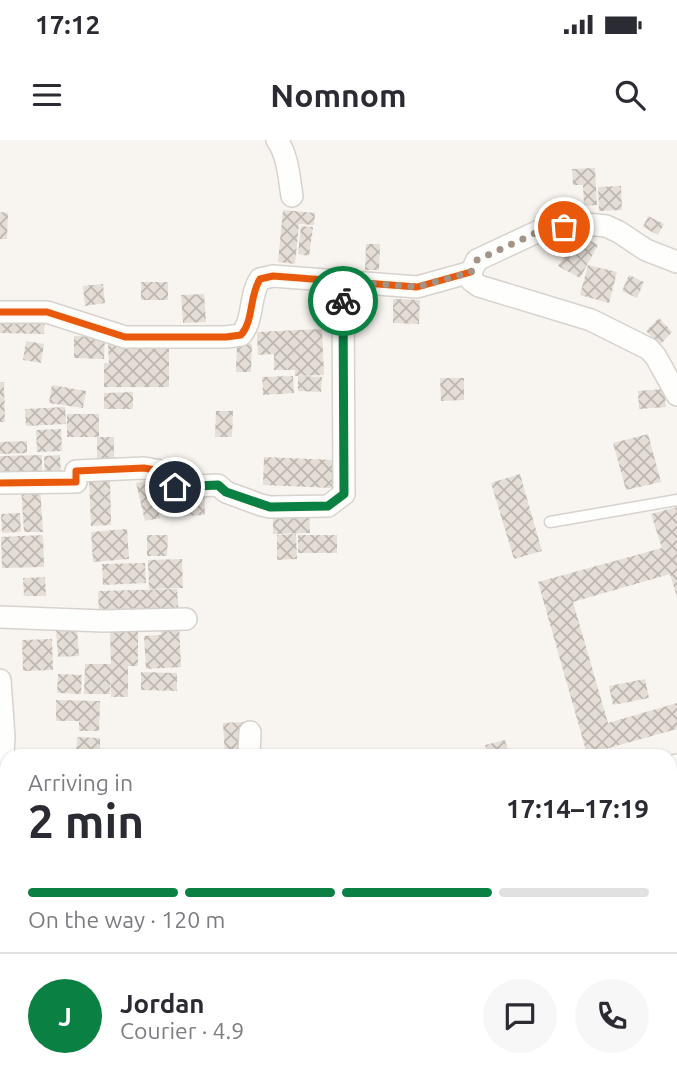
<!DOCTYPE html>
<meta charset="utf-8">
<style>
:root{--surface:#fff;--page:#f7f7f7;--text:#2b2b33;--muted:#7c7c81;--line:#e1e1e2;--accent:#0b8043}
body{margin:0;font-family:Ubuntu,sans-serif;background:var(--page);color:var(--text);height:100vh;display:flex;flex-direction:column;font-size:26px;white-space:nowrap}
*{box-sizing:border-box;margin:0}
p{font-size:23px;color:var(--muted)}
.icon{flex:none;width:38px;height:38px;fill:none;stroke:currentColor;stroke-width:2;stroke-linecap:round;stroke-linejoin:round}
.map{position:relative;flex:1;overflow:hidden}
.panel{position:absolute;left:0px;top:609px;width:677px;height:343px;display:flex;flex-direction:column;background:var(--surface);border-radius:21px 21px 0 0;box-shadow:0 2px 5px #0004}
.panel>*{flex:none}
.pin{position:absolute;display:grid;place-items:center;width:60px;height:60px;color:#fff;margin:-30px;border:4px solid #fff;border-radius:50%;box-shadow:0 2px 7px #0007}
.courier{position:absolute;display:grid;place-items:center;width:70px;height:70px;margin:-35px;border:5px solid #0b8043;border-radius:50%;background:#fff;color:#222;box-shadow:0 2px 9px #0007}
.head em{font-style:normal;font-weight:700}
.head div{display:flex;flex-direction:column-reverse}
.head{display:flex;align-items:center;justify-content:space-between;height:119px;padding:0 28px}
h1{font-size:46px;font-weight:700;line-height:52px}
.bar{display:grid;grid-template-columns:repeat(4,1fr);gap:10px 7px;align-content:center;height:84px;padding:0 28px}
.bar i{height:9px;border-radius:5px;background:var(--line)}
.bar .current{background:var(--accent)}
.bar p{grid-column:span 4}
.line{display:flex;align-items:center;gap:18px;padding:0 28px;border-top:2px solid var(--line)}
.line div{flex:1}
.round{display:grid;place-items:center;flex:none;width:74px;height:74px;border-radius:37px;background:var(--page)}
.status{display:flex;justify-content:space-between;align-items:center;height:49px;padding:0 35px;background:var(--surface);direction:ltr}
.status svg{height:19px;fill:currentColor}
header{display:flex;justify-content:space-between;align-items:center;height:91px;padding:0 28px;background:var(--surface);font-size:32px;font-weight:700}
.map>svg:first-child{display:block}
.building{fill:url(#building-cross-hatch)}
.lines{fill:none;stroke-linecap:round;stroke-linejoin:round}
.lane-casing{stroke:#d7d2cd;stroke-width:13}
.street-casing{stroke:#d7d2cd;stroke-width:24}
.lane{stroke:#fefefd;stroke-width:10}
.street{stroke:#fefefd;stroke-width:21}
.cycleway-casing{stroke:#fefaf2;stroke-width:11}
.cycleway{stroke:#e8590c;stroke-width:7}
.done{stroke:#a49487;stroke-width:7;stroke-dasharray:0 12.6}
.route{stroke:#0b8043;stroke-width:9}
</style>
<div class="status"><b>17:12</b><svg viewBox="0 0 49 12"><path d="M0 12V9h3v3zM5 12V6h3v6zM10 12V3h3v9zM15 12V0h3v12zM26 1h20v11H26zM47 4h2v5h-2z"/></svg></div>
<header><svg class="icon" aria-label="menu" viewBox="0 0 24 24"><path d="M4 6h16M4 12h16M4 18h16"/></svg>Nomnom<svg class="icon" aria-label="search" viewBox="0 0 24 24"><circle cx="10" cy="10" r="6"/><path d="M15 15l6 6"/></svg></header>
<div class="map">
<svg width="677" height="952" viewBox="0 0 677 952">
<defs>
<pattern id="building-cross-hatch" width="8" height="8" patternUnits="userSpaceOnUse" patternTransform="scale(1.75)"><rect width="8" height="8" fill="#e5ded7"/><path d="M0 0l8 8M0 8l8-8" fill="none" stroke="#beb7b1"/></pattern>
</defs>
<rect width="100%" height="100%" fill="#f8f5f0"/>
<g class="building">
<polygon points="595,28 597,65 584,66 583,45 573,45 572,29"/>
<polygon points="621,46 622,70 599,71 598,47"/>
<polygon points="283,70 315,73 314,85 299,84 295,124 278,122"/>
<polygon points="0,72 8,73 7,99 0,99"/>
<polygon points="648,76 664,84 658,95 643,87"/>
<polygon points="301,86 313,87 309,116 298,114"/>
<polygon points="583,97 598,105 580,138 558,126 570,105 577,109"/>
<polygon points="366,104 380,104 379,130 365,130"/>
<polygon points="588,125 617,132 609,163 580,155"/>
<polygon points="629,135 644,142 637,158 622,151"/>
<rect x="141" y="142" width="27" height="18"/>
<polygon points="103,144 105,163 85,166 83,146"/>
<polygon points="204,154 206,182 183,183 181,155"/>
<polygon points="393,159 420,160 419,184 393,183"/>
<polygon points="0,174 45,175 44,194 0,193"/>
<polygon points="659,178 672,192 660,205 646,191"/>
<polygon points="322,189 324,235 295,236 295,230 274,230 274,214 258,215 257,192"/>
<polygon points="74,196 105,197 104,219 74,218"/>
<polygon points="26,201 44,204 41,223 23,220"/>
<polygon points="169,202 169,247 104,247 104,223 109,223 108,203"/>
<polygon points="237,203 252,204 251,232 236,232"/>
<polygon points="293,236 294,253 263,255 262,237"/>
<polygon points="298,236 322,237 321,252 298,251"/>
<polygon points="440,238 464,238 464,260 441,261"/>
<polygon points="0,242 4,242 5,282 0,282"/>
<polygon points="52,245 86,251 83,268 49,263"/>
<polygon points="664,249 666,267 639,269 638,251"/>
<polygon points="133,252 133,269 104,269 104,253"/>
<polygon points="65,267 66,284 26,286 25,269"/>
<polygon points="216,271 233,271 232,297 215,297"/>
<rect x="67" y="274" width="32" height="23"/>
<polygon points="61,289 62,311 37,312 36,290"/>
<polygon points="648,294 661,342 626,350 613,303"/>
<rect x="97" y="297" width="17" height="29"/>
<polygon points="27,301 27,313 0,314 0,302"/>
<polygon points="42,315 42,339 0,340 0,316"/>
<polygon points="60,315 61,337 45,338 44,316"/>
<polygon points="264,317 335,320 333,348 263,345"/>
<polygon points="520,334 542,411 514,419 491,343"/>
<polygon points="110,337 111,385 91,386 89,338"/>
<polygon points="165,337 172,366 158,369 160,378 145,381 136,343"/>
<polygon points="40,345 43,392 24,392 21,346"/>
<polygon points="204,349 205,375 183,376 182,350"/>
<polygon points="677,367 677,457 670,434 573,462 608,583 677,563 677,589 587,614 538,442 662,408 651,374"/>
<polygon points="309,370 310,393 273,394 273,371"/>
<polygon points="20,373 21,392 2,393 1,374"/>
<polygon points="127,389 129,419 93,422 91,392"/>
<polygon points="296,394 297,419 277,420 277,395"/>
<polygon points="43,395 44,427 2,428 1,397"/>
<polygon points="147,395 168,395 167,416 147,416"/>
<rect x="298" y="395" width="39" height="18"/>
<polygon points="182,419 183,448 149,449 148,420"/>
<polygon points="145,423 146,443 103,445 102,424"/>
<polygon points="45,437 46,456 24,456 23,438"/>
<polygon points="177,449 179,476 99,478 98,451"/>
<polygon points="179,484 181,527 146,529 144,496 161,495 160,485"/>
<polygon points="77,489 79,516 58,517 56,490"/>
<polygon points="138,489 138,526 128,526 128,557 111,557 111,532 110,554 84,554 85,524 111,524 110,490"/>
<polygon points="52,499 53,530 23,531 22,500"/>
<polygon points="141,532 177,533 177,551 141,550"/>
<polygon points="58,534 82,535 81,554 57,553"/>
<polygon points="645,539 649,558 613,565 609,546"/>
<polygon points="56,560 100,561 99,591 79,591 79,581 56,581"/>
<polygon points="244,582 246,616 225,616 223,583"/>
<polygon points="77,597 100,598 100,616 76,616"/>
<polygon points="505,600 509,614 500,616 488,616 485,605"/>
<polygon points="677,640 677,661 670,662 670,641"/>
</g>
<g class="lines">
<defs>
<polyline id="lane" points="550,382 677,360"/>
<g id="street">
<path d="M277,0C288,15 289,38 292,56"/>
<polyline points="677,122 646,110 619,92 606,86 587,84 539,91 477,120 471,132 472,141 479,146 591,180 649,209 656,217 677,255"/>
<path d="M0,172H47L125,197H226L241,195C254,180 249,156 260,139L273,136L417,147L471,132"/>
<polyline points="0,343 76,342 76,331 144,328 173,333 175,347 218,345 226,352 261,365 270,367 328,366 344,354 343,141"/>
<polyline points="0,477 103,481 186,479"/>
<polyline points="0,540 4,597 0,660"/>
<polyline points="249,616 250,592"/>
<polyline points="670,628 677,625"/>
<polyline points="0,718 7,716"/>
<polyline points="0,740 7,778"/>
<polyline points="61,945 64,952"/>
<polyline points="197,945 203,952"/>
<polyline points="324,945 326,952"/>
<polyline points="237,952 240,945"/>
<polyline points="297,952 298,945"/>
</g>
</defs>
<use href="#lane" class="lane-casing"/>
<use href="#street" class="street-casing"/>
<use href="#lane" class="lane"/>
<use href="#street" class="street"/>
<defs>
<g id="cycleway">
<path d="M0,172H47L125,197H226L241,195C254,180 249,156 260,139L273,136L417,147L471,132"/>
<polyline points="0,343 76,342 76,331 144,328 173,333 175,347 218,345 226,352 261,365 270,367 328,366 344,354 343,141"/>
</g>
</defs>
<use href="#cycleway" class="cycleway-casing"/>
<use href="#cycleway" class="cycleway"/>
</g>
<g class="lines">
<polyline class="done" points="343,161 343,141 417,147 471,132 477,120 540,91 564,87"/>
<polyline class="route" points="175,347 218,345 226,352 270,367 328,366 344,354 343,161"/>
</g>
</svg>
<div class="pin" style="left:564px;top:87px;background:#ea580c"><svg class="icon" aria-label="bag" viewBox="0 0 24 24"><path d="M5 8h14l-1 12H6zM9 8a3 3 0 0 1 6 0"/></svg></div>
<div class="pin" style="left:175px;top:347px;background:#1f2937"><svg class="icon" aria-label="home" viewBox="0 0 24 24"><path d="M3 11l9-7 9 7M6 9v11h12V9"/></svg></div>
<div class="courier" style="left:343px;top:161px"><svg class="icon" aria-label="bike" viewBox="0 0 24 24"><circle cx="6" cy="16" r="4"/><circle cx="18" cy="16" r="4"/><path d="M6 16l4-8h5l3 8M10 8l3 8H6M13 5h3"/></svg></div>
<section class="panel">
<div class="head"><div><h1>2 min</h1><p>Arriving in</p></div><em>17:14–17:19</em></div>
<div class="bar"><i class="current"></i><i class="current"></i><i class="current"></i><i></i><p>On the way · 120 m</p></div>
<div class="line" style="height:126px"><b class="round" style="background:var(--accent);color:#fff">J</b><div><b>Jordan</b><p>Courier · 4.9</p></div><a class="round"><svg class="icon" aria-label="chat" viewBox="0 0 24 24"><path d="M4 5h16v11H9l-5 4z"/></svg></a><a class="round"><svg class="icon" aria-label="phone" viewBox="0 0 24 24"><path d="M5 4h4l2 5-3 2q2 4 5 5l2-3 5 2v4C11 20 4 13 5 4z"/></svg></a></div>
</section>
</div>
